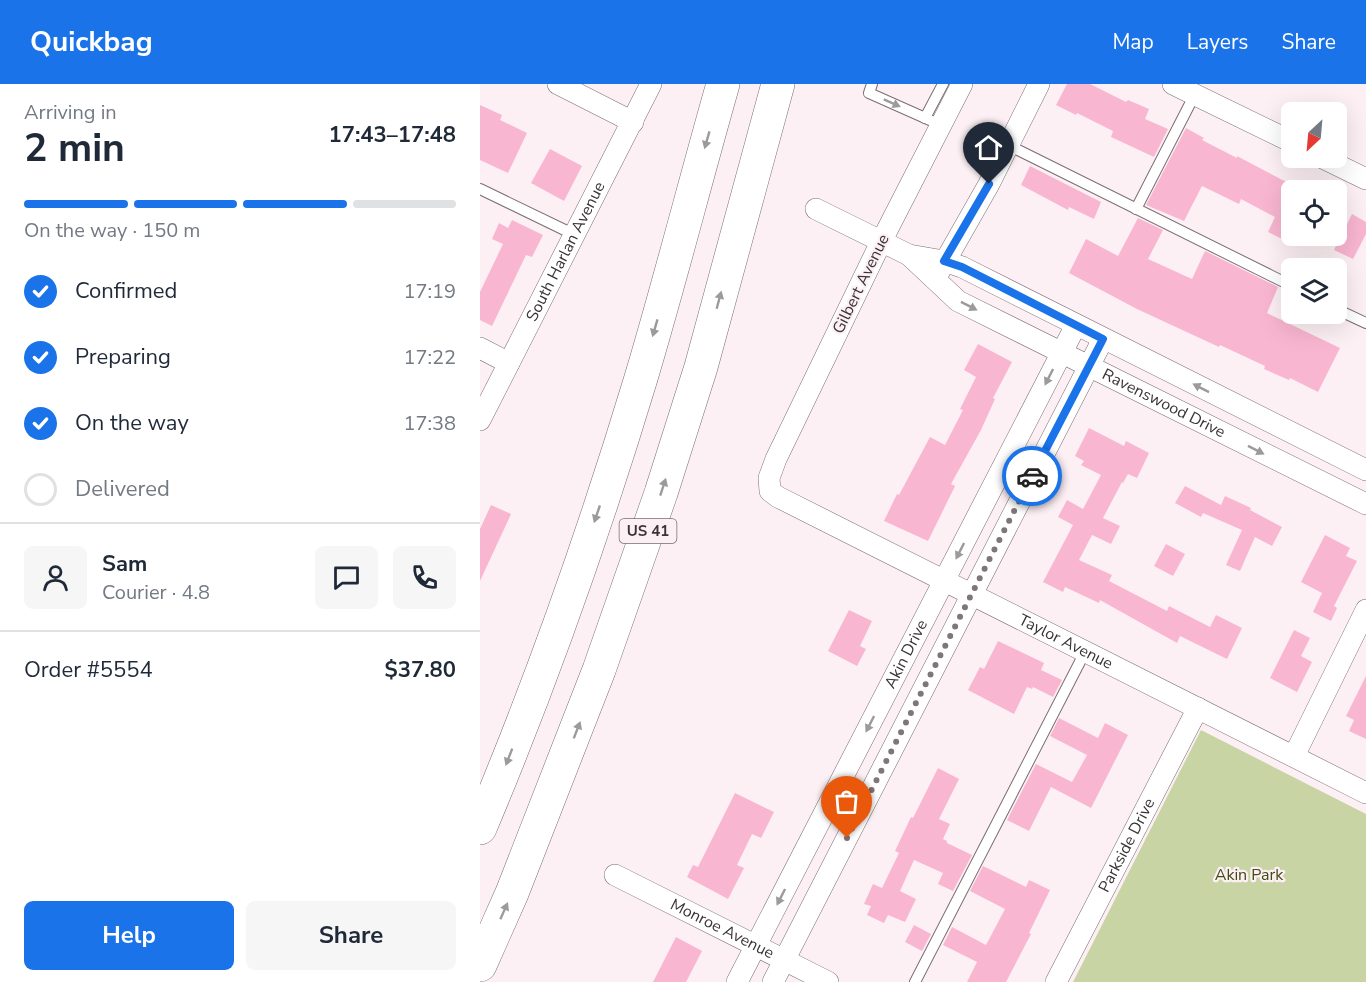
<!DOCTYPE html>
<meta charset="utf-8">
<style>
:root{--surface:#fff;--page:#f6f6f7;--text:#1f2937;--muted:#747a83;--line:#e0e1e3;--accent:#1a73e8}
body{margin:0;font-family:"Nunito Sans",sans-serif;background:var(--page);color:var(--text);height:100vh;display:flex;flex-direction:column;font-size:22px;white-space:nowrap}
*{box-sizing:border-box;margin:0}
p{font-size:20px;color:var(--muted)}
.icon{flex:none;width:33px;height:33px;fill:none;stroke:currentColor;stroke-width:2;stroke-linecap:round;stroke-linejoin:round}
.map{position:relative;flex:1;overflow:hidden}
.drawer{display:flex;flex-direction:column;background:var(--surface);width:480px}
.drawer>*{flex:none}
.needle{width:39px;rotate:206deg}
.buttons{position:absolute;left:801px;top:18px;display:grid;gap:12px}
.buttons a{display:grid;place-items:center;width:66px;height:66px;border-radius:9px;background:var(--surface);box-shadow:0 6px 24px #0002;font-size:30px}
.pin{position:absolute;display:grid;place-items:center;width:51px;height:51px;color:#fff;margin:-62px -26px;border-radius:50% 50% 50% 0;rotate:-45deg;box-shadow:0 0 6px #0007}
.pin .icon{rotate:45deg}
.courier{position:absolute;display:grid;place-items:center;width:60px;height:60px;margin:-30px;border:4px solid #1a73e8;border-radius:50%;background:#fff;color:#222;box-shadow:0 2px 8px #0007}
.overview em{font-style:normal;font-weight:700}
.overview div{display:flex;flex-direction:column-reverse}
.overview{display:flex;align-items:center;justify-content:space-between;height:102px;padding:0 24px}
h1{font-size:39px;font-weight:700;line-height:45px}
.bar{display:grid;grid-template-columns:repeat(4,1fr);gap:9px 6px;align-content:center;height:72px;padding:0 24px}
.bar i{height:8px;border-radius:4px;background:var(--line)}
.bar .on{background:var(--accent)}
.bar p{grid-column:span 4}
.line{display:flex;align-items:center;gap:15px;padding:0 24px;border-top:2px solid var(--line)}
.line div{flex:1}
.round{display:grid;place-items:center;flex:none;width:63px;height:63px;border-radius:9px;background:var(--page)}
ol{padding:0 24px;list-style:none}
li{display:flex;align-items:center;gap:18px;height:66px}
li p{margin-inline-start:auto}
li .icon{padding:6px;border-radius:50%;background:var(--accent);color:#fff;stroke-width:4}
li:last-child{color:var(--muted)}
li i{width:33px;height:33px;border:3px solid var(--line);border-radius:50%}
.button{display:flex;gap:12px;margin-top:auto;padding:12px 24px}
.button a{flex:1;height:69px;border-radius:9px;background:var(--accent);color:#fff;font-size:24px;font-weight:700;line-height:69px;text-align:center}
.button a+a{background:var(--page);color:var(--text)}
header{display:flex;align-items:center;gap:36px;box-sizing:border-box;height:84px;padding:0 30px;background:var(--accent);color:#fff}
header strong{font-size:28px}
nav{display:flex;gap:33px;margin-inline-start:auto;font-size:21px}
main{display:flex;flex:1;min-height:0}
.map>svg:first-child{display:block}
.green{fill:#c8d4a4}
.building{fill:#f9b6d0}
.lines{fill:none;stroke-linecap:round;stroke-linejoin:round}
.service-casing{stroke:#7a6f73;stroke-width:12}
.minor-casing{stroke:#7a6f73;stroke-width:22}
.trunk-casing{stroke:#7a6f73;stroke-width:34}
.service{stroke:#fff;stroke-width:10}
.minor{stroke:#fff;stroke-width:21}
.trunk{stroke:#fff;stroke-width:33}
.oneway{fill:#9c9a9a}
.done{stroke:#7e7678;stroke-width:6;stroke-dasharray:0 10.8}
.route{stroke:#1a73e8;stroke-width:8}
.labels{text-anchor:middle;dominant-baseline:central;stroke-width:4.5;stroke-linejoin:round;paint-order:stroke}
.shield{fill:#fdf0f4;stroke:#746c6f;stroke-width:1.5}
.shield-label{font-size:15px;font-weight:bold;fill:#393436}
.street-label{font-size:16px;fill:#393436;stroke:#fdf0f4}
.park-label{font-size:16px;fill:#414c13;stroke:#fdf0f4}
</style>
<header>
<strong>Quickbag</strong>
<nav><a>Map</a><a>Layers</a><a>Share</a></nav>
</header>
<main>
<section class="drawer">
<div class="overview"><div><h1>2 min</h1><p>Arriving in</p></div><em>17:43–17:48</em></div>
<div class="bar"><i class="on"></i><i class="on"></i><i class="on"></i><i></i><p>On the way · 150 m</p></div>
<ol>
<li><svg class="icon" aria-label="check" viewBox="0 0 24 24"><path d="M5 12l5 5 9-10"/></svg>Confirmed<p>17:19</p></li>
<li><svg class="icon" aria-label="check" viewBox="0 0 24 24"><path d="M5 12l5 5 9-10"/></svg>Preparing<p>17:22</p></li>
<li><svg class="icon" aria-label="check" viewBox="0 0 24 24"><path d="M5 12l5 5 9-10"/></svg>On the way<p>17:38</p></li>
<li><i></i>Delivered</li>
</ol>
<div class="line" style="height:108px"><a class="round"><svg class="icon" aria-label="person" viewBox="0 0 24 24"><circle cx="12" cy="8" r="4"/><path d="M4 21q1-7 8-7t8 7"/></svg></a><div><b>Sam</b><p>Courier · 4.8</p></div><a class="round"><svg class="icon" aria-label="chat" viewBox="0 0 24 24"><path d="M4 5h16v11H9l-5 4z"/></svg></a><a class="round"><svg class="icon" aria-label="phone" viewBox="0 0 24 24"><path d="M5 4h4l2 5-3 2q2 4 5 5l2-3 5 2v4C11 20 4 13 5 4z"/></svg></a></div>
<div class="line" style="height:78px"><div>Order #5554</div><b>$37.80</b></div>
<div class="button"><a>Help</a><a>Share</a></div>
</section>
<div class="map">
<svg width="886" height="898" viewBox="0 0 886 898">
<rect width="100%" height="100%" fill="#fdf0f4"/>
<polygon class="green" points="721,646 886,730 886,898 593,898"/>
<g class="building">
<polygon points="587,0 610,0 646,18 648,16 669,25 665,35 688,45 674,73 631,53 633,47 597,29 596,31 576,21"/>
<polygon points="0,21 22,31 20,36 47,49 28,89 0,76"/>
<polygon points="706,44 724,54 722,56 757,74 757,72 812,101 812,160 788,148 795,133 761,115 759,120 722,102 704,137 666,121"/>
<polygon points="70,65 102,82 84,117 51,99"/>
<polygon points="550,82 621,118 614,135 589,123 588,126 541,101"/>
<polygon points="872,130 886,138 886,150 873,175 854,166"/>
<polygon points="658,134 683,146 668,175 712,195 725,167 798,203 787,229 860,264 838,308 810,294 809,296 784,285 785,282 740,261 739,263 657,225 589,189 606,155 638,172"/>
<polygon points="32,136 63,151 52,173 46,171 12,242 0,236 0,208 23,160 12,155 19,139 28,144"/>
<polygon points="498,260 532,278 513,314 515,315 501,346 471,400 475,402 448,457 404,437 417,410 419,411 450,353 465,361 483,326 480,325 496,293 484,286"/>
<polygon points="609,344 644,362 646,357 669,369 657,394 648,390 643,399 642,398 623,434 640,442 631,460 612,451 599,476 632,491 629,497 687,527 689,522 730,543 736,531 762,544 747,575 700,552 697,559 620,516 619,519 585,503 583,508 563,498 593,441 578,433 587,416 603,425 621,391 601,381 604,377 595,372"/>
<polygon points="705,402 741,421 745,412 771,424 770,426 802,443 792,462 775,453 760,487 746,481 762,446 723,429 721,433 695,419"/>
<polygon points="11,421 31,430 0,497 0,445"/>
<polygon points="845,451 870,464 866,472 877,477 854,522 857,524 851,537 833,528 842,509 821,498"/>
<polygon points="686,460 705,470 693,492 674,482"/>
<polygon points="369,526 392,537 380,562 386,565 377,582 348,567"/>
<polygon points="814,546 830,554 821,572 832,578 817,608 790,594"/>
<polygon points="518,557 564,579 561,586 582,596 573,613 553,603 552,605 547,603 534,630 488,606 500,583 504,585"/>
<polygon points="886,592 886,655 869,647 874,636 866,632"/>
<polygon points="579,634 618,654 625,639 648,651 611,724 571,703 549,747 527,736 556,680 592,698 607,671 570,652"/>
<polygon points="458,684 479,695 459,735 470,740 463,755 467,757 467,759 492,771 473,807 458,800 463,789 434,776 420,807 436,815 425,838 408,831 404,839 387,831 391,822 384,820 393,800 402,804 419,769 415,767 431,733 433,734"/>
<polygon points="255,709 294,728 281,754 272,750 257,781 264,784 248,815 207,793 213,781 218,783"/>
<polygon points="503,782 546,803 549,796 570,806 549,849 551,850 526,898 487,898 497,878 463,861 472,843 506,861 525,825 490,807"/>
<polygon points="434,841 451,850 442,867 425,858"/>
<polygon points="196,853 222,867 206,898 173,898"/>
</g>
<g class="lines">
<defs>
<g id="service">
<polyline points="392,0 389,9 461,41"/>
<polyline points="445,34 463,0"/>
<polyline points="528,61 812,202"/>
<polyline points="0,105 95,151"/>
<polyline points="656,125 715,10"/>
<polyline points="856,225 886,239"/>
<polyline points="435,898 605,568"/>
</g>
<g id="minor">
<polyline points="78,0 153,38"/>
<path id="s1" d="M482,0L401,158L296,375L289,394L290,407L298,413L886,709"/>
<polyline points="693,0 812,58"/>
<polyline points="843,74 886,95"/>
<polyline points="336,125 429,171 464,177 482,183 886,386"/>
<path id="s2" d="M429,171L478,217L886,420"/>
<polyline points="459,188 509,100 559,0"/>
<polyline points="0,264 29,279"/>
<path id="s3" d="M0,336L171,0"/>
<polyline points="814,672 886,526"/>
<path id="s4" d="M135,791L348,898"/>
<path id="s5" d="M257,898L596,241"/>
<polyline points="293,898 623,255"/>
<path id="s6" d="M576,898L718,624"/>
</g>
<g id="trunk">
<path d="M0,744C62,597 115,446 161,294C190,197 215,98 243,0"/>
<polyline points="0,881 32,809 119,586 181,409 221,283 298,0"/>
</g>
</defs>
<use href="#service" class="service-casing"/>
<use href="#minor" class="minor-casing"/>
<use href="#trunk" class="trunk-casing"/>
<use href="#service" class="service"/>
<use href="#minor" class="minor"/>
<use href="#trunk" class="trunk"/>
</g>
<defs><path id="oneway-solid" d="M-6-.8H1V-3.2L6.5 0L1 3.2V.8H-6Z" transform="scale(1.5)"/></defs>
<g class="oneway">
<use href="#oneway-solid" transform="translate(412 19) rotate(24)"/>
<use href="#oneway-solid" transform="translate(227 56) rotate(106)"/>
<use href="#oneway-solid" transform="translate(239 216) rotate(-75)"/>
<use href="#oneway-solid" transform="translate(489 222) rotate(27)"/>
<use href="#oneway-solid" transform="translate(175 244) rotate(106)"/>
<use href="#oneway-solid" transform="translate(569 293) rotate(117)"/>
<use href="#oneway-solid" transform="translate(721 304) rotate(-153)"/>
<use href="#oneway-solid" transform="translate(776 366) rotate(27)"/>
<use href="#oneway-solid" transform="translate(183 403) rotate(-72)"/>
<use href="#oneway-solid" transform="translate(117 430) rotate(109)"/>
<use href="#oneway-solid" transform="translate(480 467) rotate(117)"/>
<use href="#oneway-solid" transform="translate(390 640) rotate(117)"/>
<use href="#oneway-solid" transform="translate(97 646) rotate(-69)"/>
<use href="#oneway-solid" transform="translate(29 673) rotate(111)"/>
<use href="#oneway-solid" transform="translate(301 813) rotate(117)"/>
<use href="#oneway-solid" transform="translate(24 827) rotate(-66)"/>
</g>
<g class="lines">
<polyline class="done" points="367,754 552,392"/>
<polyline class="route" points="509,100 464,177 482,183 623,255 552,392"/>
</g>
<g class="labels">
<rect class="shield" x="139.5" y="435" width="57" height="24" rx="4.5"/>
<g class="shield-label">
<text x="168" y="447">US 41</text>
</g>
<g class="street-label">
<text stroke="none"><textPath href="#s3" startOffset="189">South Harlan Avenue</textPath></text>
<text transform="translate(381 200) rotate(-64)">Gilbert Avenue</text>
<text stroke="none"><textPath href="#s2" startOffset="297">Ravenswood Drive</textPath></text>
<text stroke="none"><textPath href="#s1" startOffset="784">Taylor Avenue</textPath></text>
<text stroke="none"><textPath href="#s5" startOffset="369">Akin Drive</textPath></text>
<text stroke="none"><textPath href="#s6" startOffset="154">Parkside Drive</textPath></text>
<text stroke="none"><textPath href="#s4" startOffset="120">Monroe Avenue</textPath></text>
</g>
<g class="park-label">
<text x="769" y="791">Akin Park</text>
</g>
</g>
</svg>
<div class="buttons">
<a><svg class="needle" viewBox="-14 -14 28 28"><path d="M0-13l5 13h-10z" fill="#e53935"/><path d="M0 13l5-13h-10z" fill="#747a83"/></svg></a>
<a><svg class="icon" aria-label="locate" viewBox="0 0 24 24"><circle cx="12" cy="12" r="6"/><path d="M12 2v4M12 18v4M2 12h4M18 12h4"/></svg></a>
<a><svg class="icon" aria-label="layers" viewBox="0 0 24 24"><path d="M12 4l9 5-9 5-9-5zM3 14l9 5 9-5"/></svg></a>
</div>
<div class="pin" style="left:367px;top:754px;background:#ea580c"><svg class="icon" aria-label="bag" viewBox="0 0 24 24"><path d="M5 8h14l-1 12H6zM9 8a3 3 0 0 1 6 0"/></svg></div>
<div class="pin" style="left:509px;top:100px;background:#1f2937"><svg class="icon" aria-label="home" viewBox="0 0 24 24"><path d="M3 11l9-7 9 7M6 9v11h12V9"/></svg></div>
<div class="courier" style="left:552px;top:392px"><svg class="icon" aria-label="car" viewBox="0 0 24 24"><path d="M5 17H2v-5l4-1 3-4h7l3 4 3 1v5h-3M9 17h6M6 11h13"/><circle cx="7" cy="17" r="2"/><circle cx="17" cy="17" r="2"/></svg></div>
</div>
</main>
